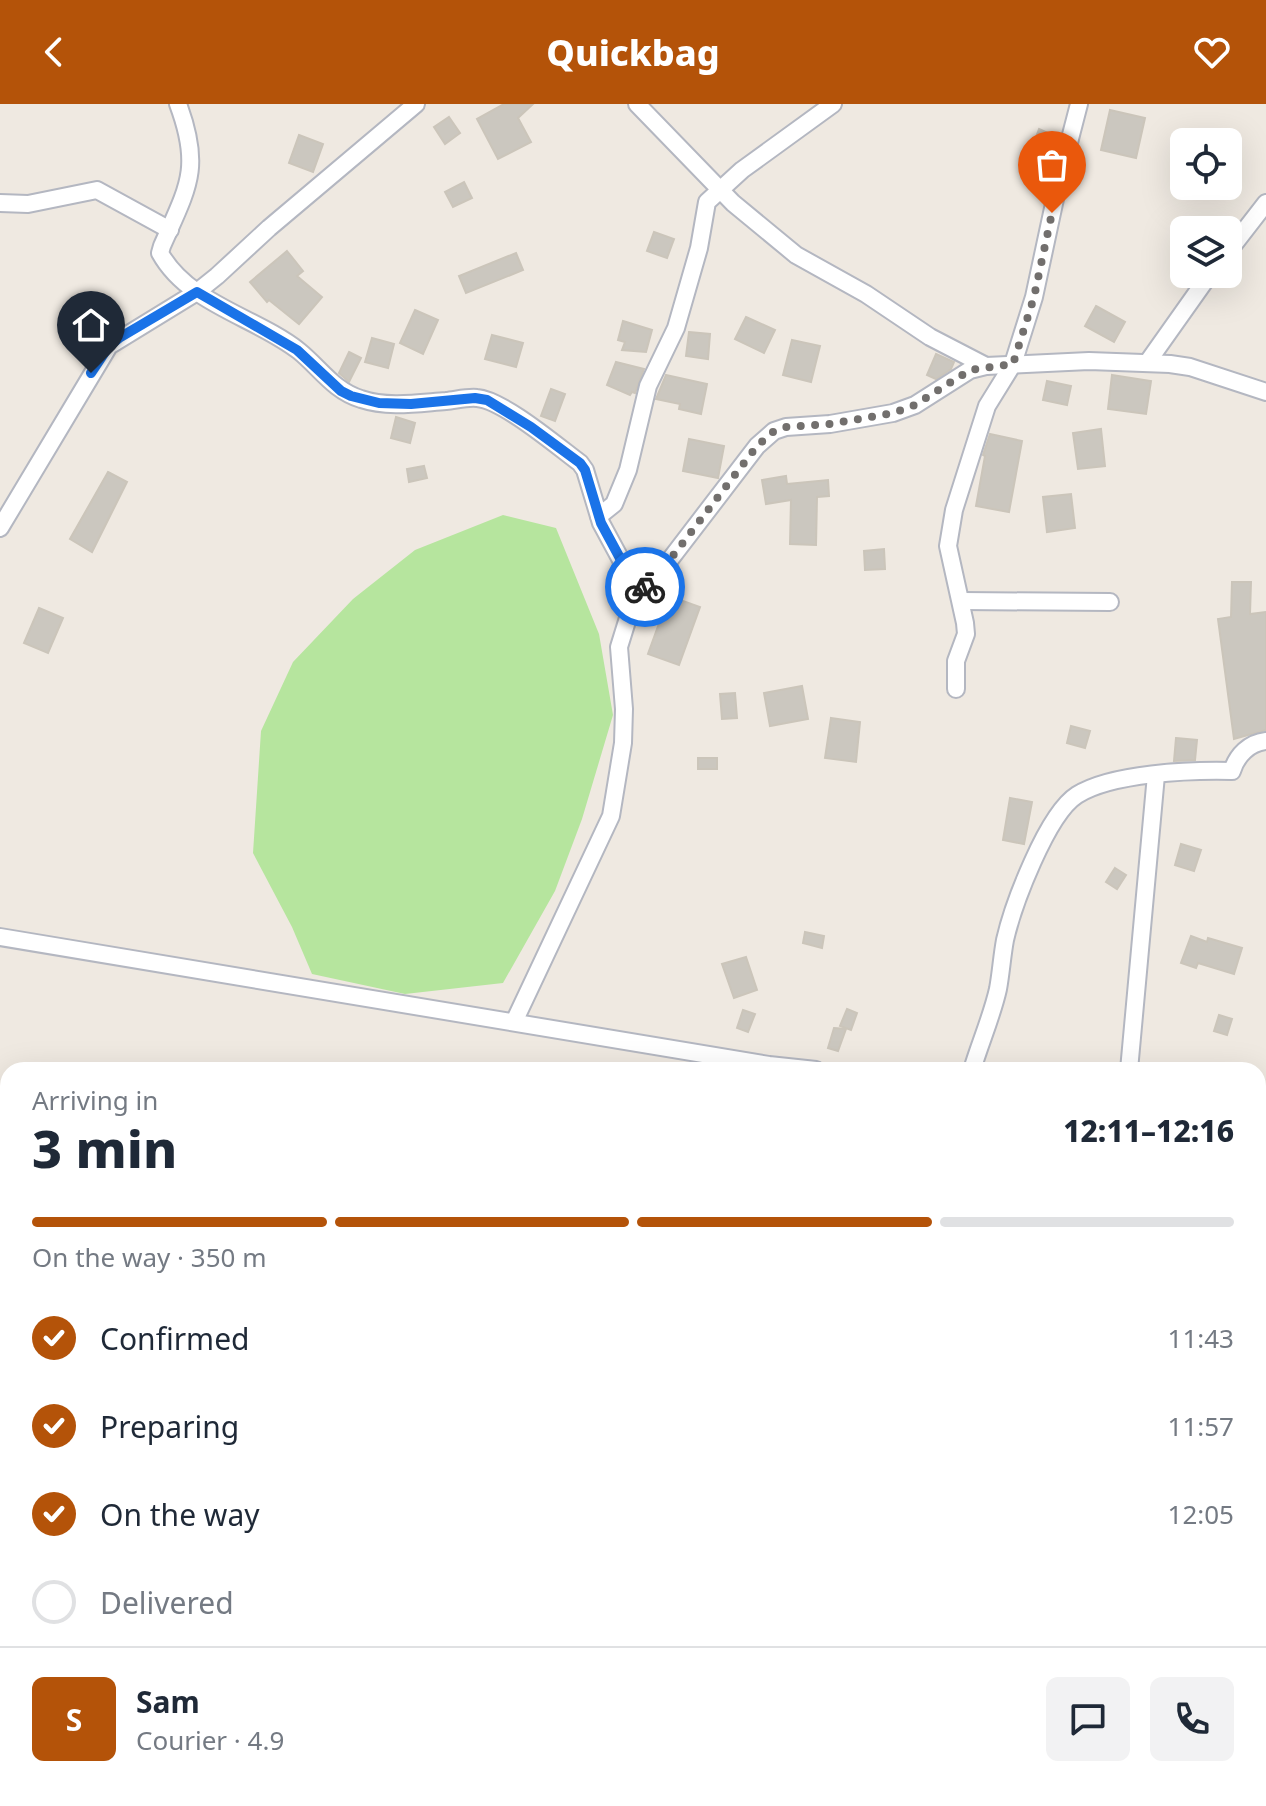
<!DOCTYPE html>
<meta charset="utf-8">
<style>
:root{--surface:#fff;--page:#f2f2f3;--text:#1f2937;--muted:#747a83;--line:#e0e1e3;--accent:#b45309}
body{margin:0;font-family:"Noto Sans",sans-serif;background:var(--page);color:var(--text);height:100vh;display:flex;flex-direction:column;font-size:30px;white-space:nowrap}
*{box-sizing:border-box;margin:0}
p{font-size:26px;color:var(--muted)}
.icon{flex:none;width:44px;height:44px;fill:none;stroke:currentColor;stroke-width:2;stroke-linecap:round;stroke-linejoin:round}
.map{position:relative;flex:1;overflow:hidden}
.panel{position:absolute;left:0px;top:958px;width:1266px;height:744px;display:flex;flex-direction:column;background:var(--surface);border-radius:24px 24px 0 0;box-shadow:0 8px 32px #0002}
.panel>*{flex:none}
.buttons{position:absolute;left:1170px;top:24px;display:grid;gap:16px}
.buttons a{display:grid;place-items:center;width:72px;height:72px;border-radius:12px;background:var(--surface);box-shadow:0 8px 32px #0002;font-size:40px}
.pin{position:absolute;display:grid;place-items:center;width:68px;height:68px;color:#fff;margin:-82px -34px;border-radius:50% 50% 50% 0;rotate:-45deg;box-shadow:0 0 8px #0007}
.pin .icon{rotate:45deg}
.courier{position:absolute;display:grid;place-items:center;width:80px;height:80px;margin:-40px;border:6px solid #1a73e8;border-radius:50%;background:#fff;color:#222;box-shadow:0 2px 10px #0007}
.head em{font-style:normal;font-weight:800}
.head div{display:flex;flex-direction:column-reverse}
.head{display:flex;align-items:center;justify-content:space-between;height:136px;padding:0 32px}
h1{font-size:52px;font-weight:800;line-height:60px}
.bar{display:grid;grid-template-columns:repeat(4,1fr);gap:12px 8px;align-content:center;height:96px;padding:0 32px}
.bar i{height:10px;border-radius:6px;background:var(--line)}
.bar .on{background:var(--accent)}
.bar p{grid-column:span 4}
.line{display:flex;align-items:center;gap:20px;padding:0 32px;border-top:2px solid var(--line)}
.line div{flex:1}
.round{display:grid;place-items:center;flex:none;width:84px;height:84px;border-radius:12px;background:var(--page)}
ol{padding:0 32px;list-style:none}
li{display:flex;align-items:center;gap:24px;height:88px}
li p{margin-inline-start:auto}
li .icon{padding:8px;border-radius:50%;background:var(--accent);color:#fff;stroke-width:4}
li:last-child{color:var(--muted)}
li i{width:44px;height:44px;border:4px solid var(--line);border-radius:50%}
header{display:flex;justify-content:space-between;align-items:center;height:104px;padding:0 32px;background:var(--accent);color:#fff;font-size:36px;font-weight:800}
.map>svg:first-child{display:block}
.green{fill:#b6e59e}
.building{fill:#cbc7bf;stroke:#cbc5ba;stroke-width:2}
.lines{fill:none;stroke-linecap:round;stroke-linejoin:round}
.street-casing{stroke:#b4b7c1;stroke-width:20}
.street{stroke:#fff;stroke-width:16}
.done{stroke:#726f6d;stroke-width:8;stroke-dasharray:0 14.4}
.route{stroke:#1a73e8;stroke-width:10}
</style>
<header><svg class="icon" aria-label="back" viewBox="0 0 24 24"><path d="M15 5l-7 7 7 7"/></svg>Quickbag<svg class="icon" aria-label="heart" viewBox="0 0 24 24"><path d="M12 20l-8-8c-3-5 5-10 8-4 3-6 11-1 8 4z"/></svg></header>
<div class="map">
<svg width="1266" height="1702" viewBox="0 0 1266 1702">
<rect width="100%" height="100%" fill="#efe9e1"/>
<polygon class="green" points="503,411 556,424 599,530 613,611 582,715 555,787 503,879 405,890 312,870 292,823 253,749 261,627 293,558 353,495 415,446"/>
<g class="building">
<polygon points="504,0 533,0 518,14 531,38 498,55 477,15"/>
<polygon points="1110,6 1145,14 1136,54 1101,46"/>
<polygon points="449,13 460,29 445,40 434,23"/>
<polygon points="1039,25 1059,34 1056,45 1035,36"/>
<polygon points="299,31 323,40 313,68 289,59"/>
<polygon points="464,78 472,94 453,103 445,88"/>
<polygon points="654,128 674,135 667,154 647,147"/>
<polygon points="287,147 303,167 297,172 322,193 299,220 269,196 267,198 250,178"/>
<polygon points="516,149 523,166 466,189 459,172"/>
<polygon points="1096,202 1125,218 1114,238 1085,222"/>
<polygon points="415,206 438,216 423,250 400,239"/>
<polygon points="746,213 775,226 764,249 735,235"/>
<polygon points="623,217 652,226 646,248 622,246 625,238 618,236"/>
<polygon points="689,228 710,230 708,255 686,252"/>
<polygon points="492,231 523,239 516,263 485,255"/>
<polygon points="372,234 394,240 388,264 365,258"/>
<polygon points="792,236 820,242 811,278 783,271"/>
<polygon points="349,248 361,254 349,278 339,269"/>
<polygon points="936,250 954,258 951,265 936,275 927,271"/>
<polygon points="616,258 644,265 635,289 632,288 630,291 607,281"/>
<polygon points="666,271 707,280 701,310 679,305 680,300 656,295"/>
<polygon points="1112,271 1151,277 1146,310 1108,305"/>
<polygon points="1047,277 1071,282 1067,301 1043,296"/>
<polygon points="551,285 565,290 555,317 541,312"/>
<polygon points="396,313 415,319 410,339 391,334"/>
<polygon points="1101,325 1105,362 1078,365 1073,329"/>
<polygon points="990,330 1022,337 1009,408 976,402 985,352 983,351"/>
<polygon points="689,335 724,342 718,374 683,367"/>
<polygon points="424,362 427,374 409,378 407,365"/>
<polygon points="108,368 127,378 92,448 70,435"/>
<polygon points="786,372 787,380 828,376 829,392 817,393 816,441 790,440 791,396 766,400 762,376"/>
<polygon points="1071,390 1075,424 1047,428 1043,393"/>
<polygon points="884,445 885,465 865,466 864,447"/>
<polygon points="1232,478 1251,478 1250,510 1266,508 1266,626 1234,635 1218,515 1231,513"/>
<polygon points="669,492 700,503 679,561 648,550"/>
<polygon points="39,504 63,514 48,549 24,539"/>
<polygon points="802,582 808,615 770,622 764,589"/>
<polygon points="735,589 737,614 722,615 720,590"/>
<polygon points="831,614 860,618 856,658 825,654"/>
<polygon points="1071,622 1090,627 1085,644 1067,639"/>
<polygon points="1176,634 1197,636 1195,656 1174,657"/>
<rect x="698" y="654" width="19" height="11"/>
<polygon points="1010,694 1032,698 1024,740 1003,736"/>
<polygon points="1181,740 1201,746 1194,767 1175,761"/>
<polygon points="1115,764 1126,771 1117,785 1106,778"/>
<polygon points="805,828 824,832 822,844 803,839"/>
<polygon points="1191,832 1207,838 1208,834 1242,844 1234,870 1198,859 1196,864 1181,859"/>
<polygon points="746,853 757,886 734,894 722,860"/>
<polygon points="847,905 857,909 851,926 840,922"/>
<polygon points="743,906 755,910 748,928 737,924"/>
<polygon points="1219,911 1232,915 1227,931 1214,927"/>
<polygon points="834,924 846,925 838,947 828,944"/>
</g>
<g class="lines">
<defs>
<g id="street">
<path d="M178,0C202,64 188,83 162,142L160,149C188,200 256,213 299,247C320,264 334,287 361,295C388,304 418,299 446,297C456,296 467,293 477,294C503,296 557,342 580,359L585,366L601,419L621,456L632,501"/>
<polyline points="637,0 733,99 796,151 866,190 930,233 986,262"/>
<polyline points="0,99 28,100 97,86 170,126"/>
<polyline points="1228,148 1266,99"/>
<polyline points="1147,259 1210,170"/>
<polyline points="599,412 614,400 628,366 648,282 676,224 699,144 707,98 742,66 833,0"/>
<polyline points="0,424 109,242 197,188 217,172 269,124 416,0"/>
<polyline points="962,497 1110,498"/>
<polyline points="956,585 956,557 966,530 965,519 948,442 954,406 987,302 1013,260 1034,193 1058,81 1079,0"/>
<polyline points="0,833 769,961 816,966"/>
<polyline points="514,918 611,712 623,639 624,605 619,543 632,501 640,487 659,470 757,342 774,327 786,323 830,320 893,309 915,301 970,266 986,262 1089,257 1170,260 1190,263 1266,288"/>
<path d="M972,966C980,939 992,912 998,885C1001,869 1002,852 1005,836C1013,801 1047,710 1077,691C1112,669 1190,666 1232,667C1237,651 1249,639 1266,637"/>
<polyline points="1129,966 1156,671"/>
<polyline points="1258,1029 1266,1028"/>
<polyline points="0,1460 8,1462"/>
<polyline points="0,1617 8,1623"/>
<polyline points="1084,1694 1092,1702"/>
</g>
</defs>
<use href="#street" class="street-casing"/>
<use href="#street" class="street"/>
</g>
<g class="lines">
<polyline class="done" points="645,483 659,470 757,342 774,327 786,323 830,320 893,309 915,301 970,266 1013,260 1034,193 1052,109"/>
<polyline class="route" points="91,269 109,242 119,234 197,188 297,246 341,287 351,292 379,299 411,300 475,294 487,296 531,323 580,359 585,366 601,419 621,456 632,501 645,483"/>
</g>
</svg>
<div class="buttons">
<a><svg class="icon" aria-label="locate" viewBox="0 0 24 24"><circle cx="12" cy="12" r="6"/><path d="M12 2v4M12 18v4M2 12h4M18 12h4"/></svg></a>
<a><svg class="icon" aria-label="layers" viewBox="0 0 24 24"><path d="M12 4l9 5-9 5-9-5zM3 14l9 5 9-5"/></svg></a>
</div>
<div class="pin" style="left:1052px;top:109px;background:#ea580c"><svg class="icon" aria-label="bag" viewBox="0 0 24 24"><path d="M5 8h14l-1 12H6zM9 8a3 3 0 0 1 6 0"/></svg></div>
<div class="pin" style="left:91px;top:269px;background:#1f2937"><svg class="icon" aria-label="home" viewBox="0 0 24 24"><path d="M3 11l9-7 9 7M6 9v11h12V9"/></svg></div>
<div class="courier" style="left:645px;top:483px"><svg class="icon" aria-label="bike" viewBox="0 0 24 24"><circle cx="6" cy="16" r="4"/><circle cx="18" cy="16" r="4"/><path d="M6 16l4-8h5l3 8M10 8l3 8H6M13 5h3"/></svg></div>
<section class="panel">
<div class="head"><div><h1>3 min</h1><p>Arriving in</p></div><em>12:11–12:16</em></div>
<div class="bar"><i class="on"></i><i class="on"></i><i class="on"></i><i></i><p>On the way · 350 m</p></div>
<ol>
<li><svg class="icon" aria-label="check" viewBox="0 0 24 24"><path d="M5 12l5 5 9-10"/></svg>Confirmed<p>11:43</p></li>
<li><svg class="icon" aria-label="check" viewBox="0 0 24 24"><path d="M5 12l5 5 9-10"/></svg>Preparing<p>11:57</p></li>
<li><svg class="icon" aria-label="check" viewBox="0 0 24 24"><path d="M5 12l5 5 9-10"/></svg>On the way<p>12:05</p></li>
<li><i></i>Delivered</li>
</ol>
<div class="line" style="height:144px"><b class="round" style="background:var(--accent);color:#fff">S</b><div><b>Sam</b><p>Courier · 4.9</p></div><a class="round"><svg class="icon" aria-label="chat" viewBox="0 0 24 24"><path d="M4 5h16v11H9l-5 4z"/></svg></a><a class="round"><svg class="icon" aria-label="phone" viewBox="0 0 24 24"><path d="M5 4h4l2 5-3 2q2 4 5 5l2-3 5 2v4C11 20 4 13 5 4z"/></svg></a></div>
</section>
</div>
